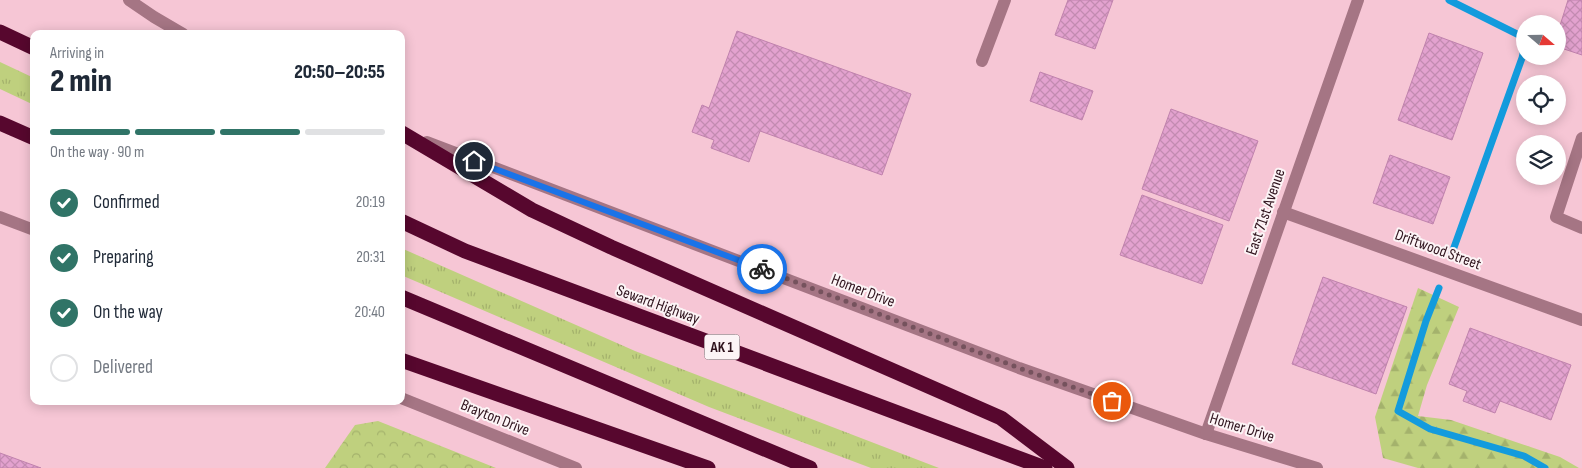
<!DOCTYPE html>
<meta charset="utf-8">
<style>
:root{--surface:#fff;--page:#f6f6f7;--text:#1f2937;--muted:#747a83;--line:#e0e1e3;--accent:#307467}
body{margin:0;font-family:"Sofia Sans Condensed",sans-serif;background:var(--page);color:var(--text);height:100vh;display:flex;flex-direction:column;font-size:19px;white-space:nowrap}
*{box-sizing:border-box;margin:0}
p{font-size:16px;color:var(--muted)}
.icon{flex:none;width:28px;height:28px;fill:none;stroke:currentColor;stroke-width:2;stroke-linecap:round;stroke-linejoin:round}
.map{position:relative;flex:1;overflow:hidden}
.panel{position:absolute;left:30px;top:30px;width:375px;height:375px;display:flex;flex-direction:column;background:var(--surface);border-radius:10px;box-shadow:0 2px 12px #0003}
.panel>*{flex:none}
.needle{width:32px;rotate:110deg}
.buttons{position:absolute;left:1516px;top:15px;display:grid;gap:10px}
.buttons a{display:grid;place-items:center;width:50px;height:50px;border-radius:50%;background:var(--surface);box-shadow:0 2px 12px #0003;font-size:25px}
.pin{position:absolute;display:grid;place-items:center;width:42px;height:42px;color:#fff;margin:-21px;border:2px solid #fff;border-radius:50%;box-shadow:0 1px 5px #0007}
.courier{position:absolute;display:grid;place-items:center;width:50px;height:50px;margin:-25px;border:4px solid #1a73e8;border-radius:50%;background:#fff;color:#222;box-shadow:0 1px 6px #0007}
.headline em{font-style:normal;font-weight:800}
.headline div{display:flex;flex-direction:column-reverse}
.headline{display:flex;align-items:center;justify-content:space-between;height:85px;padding:0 20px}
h1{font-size:32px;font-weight:800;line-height:38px}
.bar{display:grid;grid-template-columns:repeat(4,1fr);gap:8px 5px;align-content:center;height:60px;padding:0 20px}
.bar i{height:6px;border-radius:4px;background:var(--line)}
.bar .on{background:var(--accent)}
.bar p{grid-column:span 4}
ol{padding:0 20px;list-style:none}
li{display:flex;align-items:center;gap:15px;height:55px}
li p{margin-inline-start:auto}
li .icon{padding:5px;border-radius:50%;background:var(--accent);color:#fff;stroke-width:4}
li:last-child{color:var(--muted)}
li i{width:28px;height:28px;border:2px solid var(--line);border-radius:50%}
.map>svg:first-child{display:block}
.grass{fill:url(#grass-tufts)}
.forest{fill:url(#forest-firs)}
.park{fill:url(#park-crowns)}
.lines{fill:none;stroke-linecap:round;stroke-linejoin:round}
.stream{stroke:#139bdd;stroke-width:7}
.building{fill:url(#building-cross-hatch);stroke:#c082ad}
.minor{stroke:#a57584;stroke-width:12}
.highway{stroke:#57072e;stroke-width:15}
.done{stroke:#75525d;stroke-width:5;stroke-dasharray:0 9}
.route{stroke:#1a73e8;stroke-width:6}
.labels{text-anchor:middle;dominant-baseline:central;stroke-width:4;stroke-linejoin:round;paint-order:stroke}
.shield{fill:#fcf4f6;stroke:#6c565e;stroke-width:1}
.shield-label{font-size:15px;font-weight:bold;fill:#2f131d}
.street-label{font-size:16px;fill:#2f131d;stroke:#fcf4f6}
</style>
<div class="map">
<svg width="1582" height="468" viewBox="0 0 1582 468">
<defs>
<pattern id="grass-tufts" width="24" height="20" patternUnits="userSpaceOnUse" patternTransform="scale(1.25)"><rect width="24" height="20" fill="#bfd07e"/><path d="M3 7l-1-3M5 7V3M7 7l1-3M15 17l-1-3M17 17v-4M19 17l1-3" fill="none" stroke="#a4b26c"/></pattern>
<pattern id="forest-firs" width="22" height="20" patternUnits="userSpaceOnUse" patternTransform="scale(1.25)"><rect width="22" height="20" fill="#bfd07e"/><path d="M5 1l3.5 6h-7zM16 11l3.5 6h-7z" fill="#a4b26c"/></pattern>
<pattern id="park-crowns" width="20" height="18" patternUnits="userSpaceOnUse" patternTransform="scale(1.25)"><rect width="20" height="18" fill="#bfd07e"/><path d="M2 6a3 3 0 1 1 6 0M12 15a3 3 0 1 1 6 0" fill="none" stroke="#a4b26c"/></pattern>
<pattern id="building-cross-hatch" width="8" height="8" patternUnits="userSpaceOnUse" patternTransform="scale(1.25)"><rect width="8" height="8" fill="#e3a2cf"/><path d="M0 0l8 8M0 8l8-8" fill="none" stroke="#c38bb1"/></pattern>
</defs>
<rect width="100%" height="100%" fill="#f6c6d5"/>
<g class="grass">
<polygon points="0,62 34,78 34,105 0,89"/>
<polygon points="401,248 635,351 939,468 871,468 709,407 401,275"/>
</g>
<polygon class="forest" points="1418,288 1459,307 1427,385 1418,416 1451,420 1560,457 1579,468 1418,468 1383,458 1375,417"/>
<polygon class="park" points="378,421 496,468 325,468 355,425"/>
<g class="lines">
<g class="stream">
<polyline points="1449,0 1525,38"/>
<polyline points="1452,253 1522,58 1525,45"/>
<polyline points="1439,288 1426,321 1398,411 1430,429 1524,456 1545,468"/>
</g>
</g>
<g class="building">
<polygon points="1068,0 1113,0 1095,49 1055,35"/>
<polygon points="1568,0 1582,0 1582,55 1558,47 1558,32"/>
<polygon points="737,31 911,94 882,175 760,131 749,162 711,148 714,140 692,132 702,105 709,108"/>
<polygon points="1429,33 1483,53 1452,140 1398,120"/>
<polygon points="1040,72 1093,91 1082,120 1030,101"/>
<polygon points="1171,109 1258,141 1229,221 1142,189"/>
<polygon points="1390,155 1450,177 1433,224 1373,203"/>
<polygon points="1142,195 1223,225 1202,284 1120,255"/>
<polygon points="1323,277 1407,307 1376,394 1292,364"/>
<polygon points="1470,328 1571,365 1551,420 1500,401 1495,413 1463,401 1467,391 1449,384"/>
<polygon points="0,453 41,468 0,468"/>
</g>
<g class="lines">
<g class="minor">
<polyline points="129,0 154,17 183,34"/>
<polyline points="982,61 1005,0"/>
<polyline points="1582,138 1556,217 1582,228"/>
<polyline points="427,142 1019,368 1206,434 1317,468"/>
<polyline points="1283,212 1582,320"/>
<polyline points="0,217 34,230"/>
<polyline points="401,398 576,468"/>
<polyline points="1206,434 1358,0"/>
</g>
<g class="highway">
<polyline points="0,32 34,48"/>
<polyline points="0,123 34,138"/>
<polyline points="402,133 532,210 611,247 1001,418 1067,468"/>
<polyline points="401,221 465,251 1045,468"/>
<polyline points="401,297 810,468"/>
<polyline points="401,360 708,468"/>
</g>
</g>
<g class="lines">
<polyline class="done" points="762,269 1019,368 1112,401"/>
<polyline class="route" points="474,161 762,269"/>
</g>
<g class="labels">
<rect class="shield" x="704.5" y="334.5" width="35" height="25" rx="4"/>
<g class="shield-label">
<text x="722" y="347">AK 1</text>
</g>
<g class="street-label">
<text transform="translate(1266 212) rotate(-71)">East 71st Avenue</text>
<text transform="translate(1438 250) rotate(20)">Driftwood Street</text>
<text transform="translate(863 291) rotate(21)">Homer Drive</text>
<text transform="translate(658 305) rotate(20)">Seward Highway</text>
<text transform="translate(495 418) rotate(22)">Brayton Drive</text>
<text transform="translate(1242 428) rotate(17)">Homer Drive</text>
</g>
</g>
</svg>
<div class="buttons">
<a><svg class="needle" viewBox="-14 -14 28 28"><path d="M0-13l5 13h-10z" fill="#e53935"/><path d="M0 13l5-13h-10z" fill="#747a83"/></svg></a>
<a><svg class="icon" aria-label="locate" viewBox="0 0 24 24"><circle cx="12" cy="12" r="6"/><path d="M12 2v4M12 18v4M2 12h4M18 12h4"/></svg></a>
<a><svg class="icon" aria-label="layers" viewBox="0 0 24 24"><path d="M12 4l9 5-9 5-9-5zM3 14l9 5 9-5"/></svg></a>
</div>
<div class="pin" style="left:1112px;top:401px;background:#ea580c"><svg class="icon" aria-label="bag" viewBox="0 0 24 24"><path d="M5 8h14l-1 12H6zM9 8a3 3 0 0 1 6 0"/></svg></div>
<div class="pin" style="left:474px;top:161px;background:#1f2937"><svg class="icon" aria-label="home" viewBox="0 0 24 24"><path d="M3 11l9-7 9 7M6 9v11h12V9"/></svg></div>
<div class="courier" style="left:762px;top:269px"><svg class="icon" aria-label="bike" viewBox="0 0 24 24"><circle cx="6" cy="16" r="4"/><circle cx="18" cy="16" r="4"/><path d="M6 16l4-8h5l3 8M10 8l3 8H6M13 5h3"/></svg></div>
<section class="panel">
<div class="headline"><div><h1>2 min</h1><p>Arriving in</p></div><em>20:50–20:55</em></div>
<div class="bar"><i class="on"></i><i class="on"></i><i class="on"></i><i></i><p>On the way · 90 m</p></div>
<ol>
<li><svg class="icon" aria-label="check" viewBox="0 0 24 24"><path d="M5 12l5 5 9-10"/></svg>Confirmed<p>20:19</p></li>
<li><svg class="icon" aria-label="check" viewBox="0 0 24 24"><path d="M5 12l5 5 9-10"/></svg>Preparing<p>20:31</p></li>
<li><svg class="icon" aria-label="check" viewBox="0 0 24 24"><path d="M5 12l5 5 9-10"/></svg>On the way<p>20:40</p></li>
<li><i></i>Delivered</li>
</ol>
</section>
</div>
